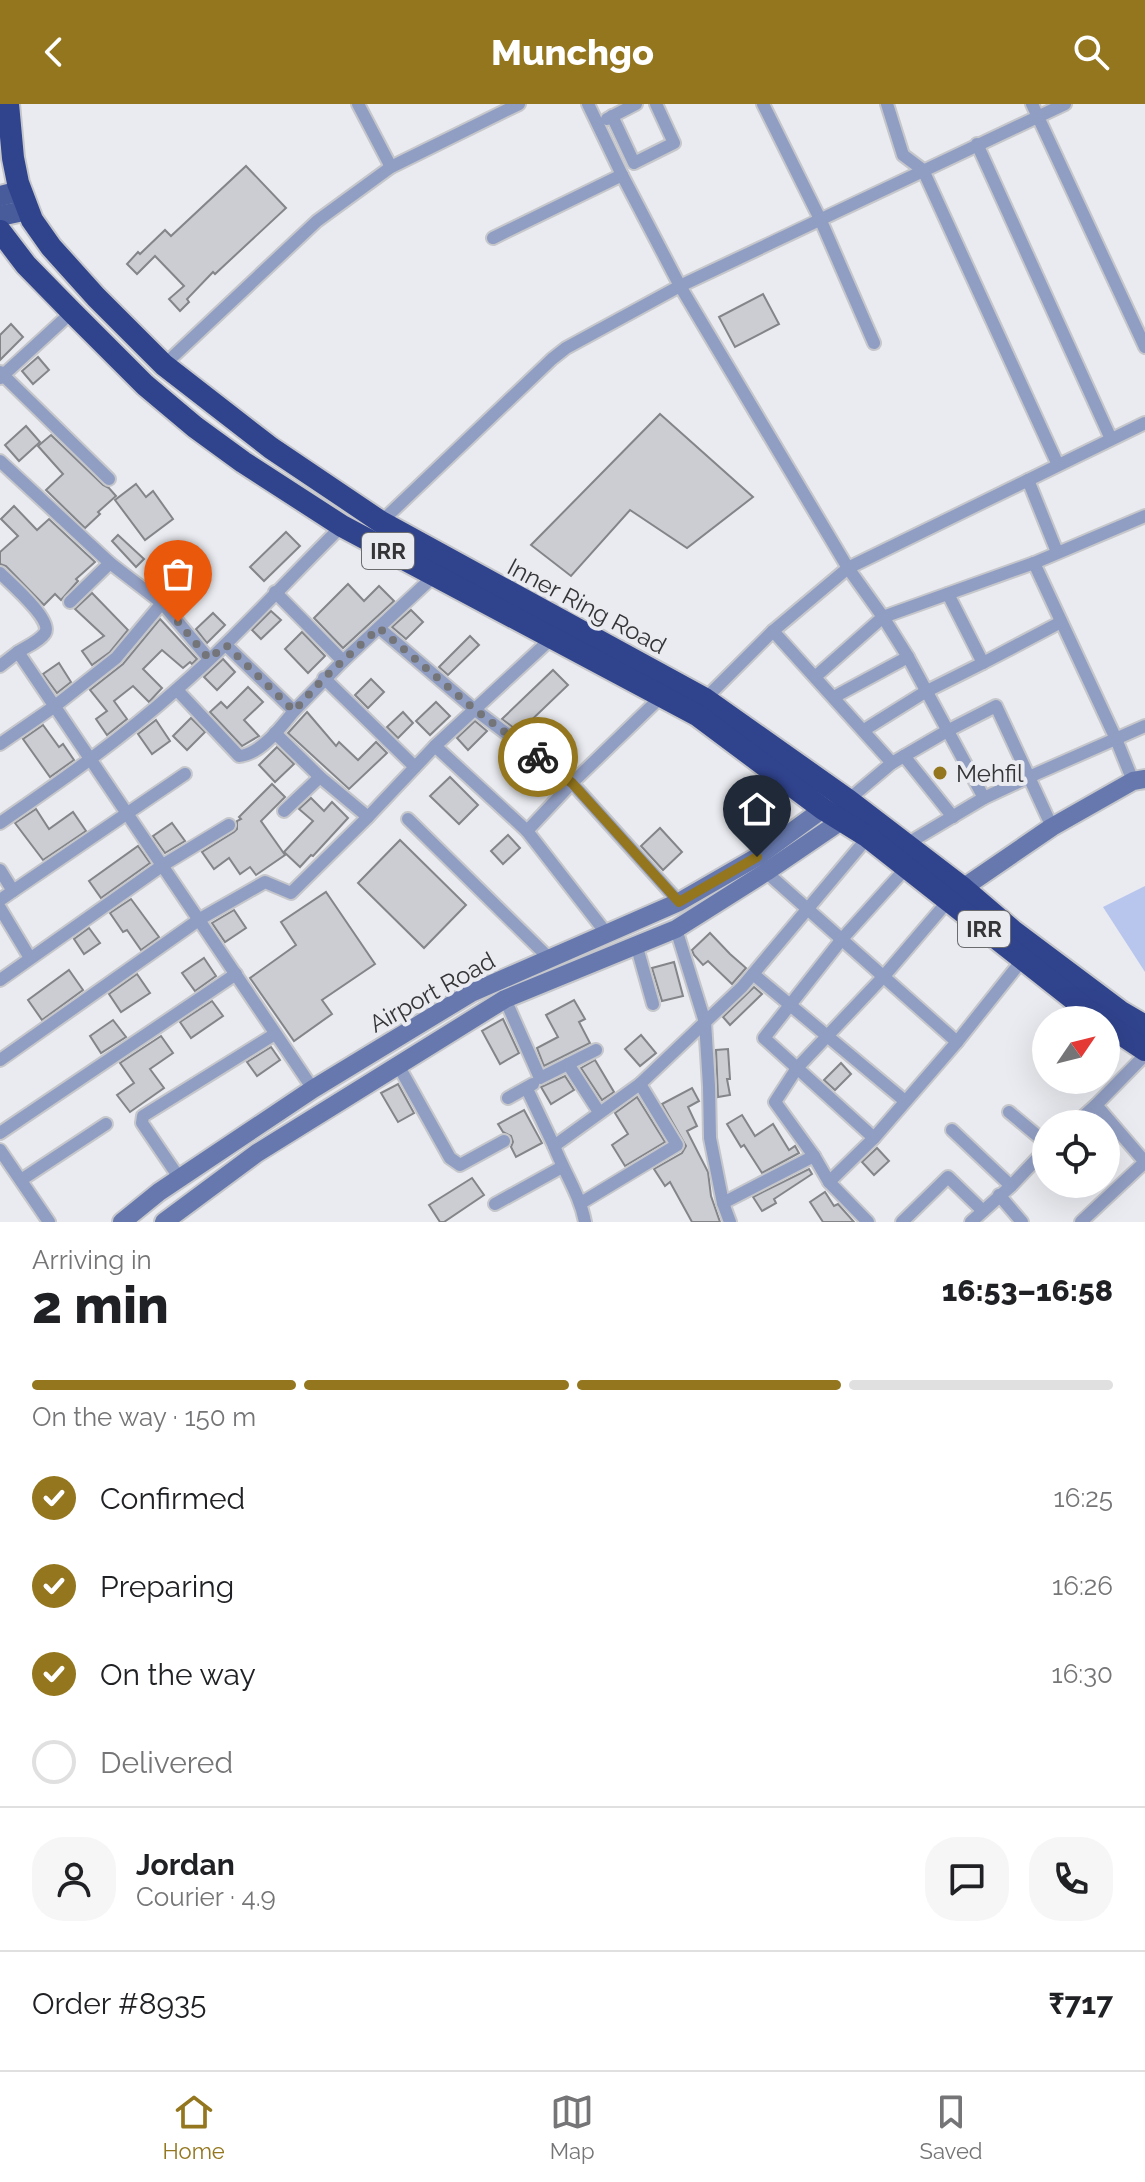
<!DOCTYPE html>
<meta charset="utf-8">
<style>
:root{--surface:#fff;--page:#f6f6f6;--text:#202124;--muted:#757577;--line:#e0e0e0;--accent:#93761d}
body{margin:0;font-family:Raleway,sans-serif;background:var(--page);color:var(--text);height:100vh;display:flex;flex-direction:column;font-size:30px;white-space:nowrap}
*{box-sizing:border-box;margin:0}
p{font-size:26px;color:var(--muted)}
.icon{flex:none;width:44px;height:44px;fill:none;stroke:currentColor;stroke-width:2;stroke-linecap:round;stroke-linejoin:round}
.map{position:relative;height:1118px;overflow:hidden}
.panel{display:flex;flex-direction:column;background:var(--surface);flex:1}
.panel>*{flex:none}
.needle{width:52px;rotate:55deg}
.tools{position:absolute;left:1032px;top:902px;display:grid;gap:16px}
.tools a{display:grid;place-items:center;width:88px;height:88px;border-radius:50%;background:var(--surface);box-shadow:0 8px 32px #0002;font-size:40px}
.pin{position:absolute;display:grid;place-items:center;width:68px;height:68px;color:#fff;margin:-82px -34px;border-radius:50% 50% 50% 0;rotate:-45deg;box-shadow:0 0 8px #0007}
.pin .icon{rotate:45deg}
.courier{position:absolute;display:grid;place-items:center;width:80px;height:80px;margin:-40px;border:6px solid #93761d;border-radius:50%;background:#fff;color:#222;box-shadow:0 2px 10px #0007}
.head em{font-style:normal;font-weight:800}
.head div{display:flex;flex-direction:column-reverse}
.head{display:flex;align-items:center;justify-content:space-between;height:136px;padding:0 32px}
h1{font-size:52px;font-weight:800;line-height:60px}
.bar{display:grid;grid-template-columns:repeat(4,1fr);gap:12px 8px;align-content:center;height:96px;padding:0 32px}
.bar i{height:10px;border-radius:6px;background:var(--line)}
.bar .active{background:var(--accent)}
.bar p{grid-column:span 4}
.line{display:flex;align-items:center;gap:20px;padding:0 32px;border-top:2px solid var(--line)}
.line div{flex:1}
.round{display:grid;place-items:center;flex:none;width:84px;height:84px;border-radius:32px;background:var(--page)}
ol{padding:0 32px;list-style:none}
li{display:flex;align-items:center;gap:24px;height:88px}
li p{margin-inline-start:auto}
li .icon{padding:8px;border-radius:50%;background:var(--accent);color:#fff;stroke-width:4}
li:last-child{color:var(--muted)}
li i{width:44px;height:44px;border:4px solid var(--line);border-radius:50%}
header{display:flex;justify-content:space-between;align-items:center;height:104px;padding:0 32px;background:var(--accent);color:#fff;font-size:36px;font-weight:800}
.dock{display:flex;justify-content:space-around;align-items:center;height:112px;border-top:2px solid var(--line);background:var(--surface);font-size:22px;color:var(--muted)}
.dock a{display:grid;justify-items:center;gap:4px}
.dock .active{color:var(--accent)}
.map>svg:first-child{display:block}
.green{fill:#b8c6ed}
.building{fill:#cbcdd2;stroke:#838589;stroke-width:2}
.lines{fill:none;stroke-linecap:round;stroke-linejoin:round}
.street-casing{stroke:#c6c7cb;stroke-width:16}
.secondary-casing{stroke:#c6c7cb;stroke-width:22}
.primary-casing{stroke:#c6c7cb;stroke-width:24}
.highway-casing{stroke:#c6c7cb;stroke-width:26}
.street{stroke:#919ec3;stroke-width:12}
.secondary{stroke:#6678ad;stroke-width:18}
.primary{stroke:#485c9c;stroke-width:20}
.highway{stroke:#30438d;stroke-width:22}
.done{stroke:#747578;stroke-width:8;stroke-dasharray:0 14.4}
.route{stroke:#93761d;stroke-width:10}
.poi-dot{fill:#93761d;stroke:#eaebf0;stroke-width:3}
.labels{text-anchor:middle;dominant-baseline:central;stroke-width:8;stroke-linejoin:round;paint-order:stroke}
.shield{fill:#eaebf0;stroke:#6b6c6e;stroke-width:2}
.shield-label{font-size:22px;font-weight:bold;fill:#353537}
.street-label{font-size:24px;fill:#353537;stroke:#eaebf0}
.poi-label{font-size:24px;fill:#353537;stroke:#eaebf0;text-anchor:start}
</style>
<header><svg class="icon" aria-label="back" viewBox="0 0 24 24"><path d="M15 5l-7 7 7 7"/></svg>Munchgo<svg class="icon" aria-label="search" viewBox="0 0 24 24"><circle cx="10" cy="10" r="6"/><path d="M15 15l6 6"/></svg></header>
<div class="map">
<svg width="1145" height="1118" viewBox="0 0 1145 1118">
<rect width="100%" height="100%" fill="#eaebf0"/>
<polygon class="green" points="1145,782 1145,868 1103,803"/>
<g class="building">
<polygon points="246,62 286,104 215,170 213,168 187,195 189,198 180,207 169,195 184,182 155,152 137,170 127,160 138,148 140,150 165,126 171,132"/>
<polygon points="763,190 779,220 735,243 719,213"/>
<polygon points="11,220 23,233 0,256 0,231"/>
<polygon points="38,253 49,266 33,280 22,267"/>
<polygon points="660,310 753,393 687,444 630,406 571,472 531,441"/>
<polygon points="26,322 40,338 19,357 5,341"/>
<polygon points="51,331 103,381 109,384 116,392 98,408 100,410 85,424 46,386 63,370 38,342"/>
<polygon points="136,380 146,393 153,387 173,415 145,436 115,396"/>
<polygon points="14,402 37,426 49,415 95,458 76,475 78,477 61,496 55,490 44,501 6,462 0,460 0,448 18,432 1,415"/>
<polygon points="286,428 300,442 264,477 250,463"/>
<polygon points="118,431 144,455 136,463 112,437"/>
<polygon points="173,463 182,473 164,490 151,476 158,469 162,473"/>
<polygon points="348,480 364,497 379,482 394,497 343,544 314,514"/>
<polygon points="92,489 128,526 110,548 92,561 82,547 104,532 75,505"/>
<polygon points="411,506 423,518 406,535 392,523"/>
<polygon points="271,507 281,516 261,535 252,526"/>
<polygon points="213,509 225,521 207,539 196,525"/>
<polygon points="160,515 197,555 192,560 190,558 183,564 162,546 143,565 162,584 149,598 133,582 114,597 127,615 107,631 96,615 107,607 90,586 123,560"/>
<polygon points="302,528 325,552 308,569 285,545"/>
<polygon points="470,532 479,541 448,571 439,563"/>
<polygon points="223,555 235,568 217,586 204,573"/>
<polygon points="59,559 71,578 57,589 43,570"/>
<polygon points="553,566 568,581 519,628 502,615"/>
<polygon points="371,575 384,588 368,604 355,591"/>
<polygon points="248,583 263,598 244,616 259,632 242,642 210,608 221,598 227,604"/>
<polygon points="436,598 450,612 430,631 416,617"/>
<polygon points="307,608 336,642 339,638 358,656 376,638 387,649 349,685 288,629"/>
<polygon points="403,608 413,619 398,634 387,623"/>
<polygon points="191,614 205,628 187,646 173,632"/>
<polygon points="156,616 170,637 152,650 138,630"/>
<polygon points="475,617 487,627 468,646 457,634"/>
<polygon points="43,621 59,643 63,640 74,656 50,673 23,635"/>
<polygon points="277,643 294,660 275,678 259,661"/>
<polygon points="450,673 478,701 459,720 430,692"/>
<polygon points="272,680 285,693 261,717 285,751 256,771 250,763 240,770 229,754 214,765 202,748 234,728 237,725 237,717 241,715 239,713"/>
<polygon points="311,694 324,707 332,698 348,714 313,752 311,751 300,763 284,748 313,717 299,705"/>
<polygon points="36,705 49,725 73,708 86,727 43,756 15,719"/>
<polygon points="172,719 185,737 165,749 153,732"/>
<polygon points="660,724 682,748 663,766 641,742"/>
<polygon points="508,731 520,744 503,760 491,747"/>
<polygon points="400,736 466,801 424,844 358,779"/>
<polygon points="138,742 150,759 101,794 89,777"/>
<polygon points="326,788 375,860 322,896 332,910 294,937 250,874 296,841 281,818"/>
<polygon points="131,795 159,833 141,846 127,826 123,828 110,809"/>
<polygon points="234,806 246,824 225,838 212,819"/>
<polygon points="89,824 100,839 84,850 74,835"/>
<polygon points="710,829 730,850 746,864 732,880 708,857 703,861 694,851 692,846"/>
<polygon points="204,854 216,872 195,887 182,869"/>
<polygon points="674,858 683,892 662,897 652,864"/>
<polygon points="69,866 83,886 42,916 28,896"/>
<polygon points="137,870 150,889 121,908 109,890"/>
<polygon points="754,883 762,890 730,921 723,913"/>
<polygon points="574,896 585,915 579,918 590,939 544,962 537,944 558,933 546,911"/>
<polygon points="212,897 223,912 191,934 180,918"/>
<polygon points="503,915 519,949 500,960 482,927"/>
<polygon points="113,916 126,933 101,949 90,932"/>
<polygon points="641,931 656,949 640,962 625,945"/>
<polygon points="161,932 173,949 150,965 164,984 130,1008 117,991 134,979 120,959"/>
<polygon points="271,943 280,956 257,972 247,958"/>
<polygon points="728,945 730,975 727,975 730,991 718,993 716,946"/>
<polygon points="595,956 614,988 602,996 581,964"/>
<polygon points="841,959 851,970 835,986 824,976"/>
<polygon points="565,972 574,986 551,1000 541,983"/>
<polygon points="398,980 414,1009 398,1018 381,989"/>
<polygon points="692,984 699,997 688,1003 697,1022 687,1027 708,1068 711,1092 720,1118 692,1118 670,1078 665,1082 654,1065 682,1049 686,1042 662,1000"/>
<polygon points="637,993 665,1038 625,1062 612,1041 628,1030 615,1009"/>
<polygon points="524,1006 542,1039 516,1053 511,1043 513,1038 511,1032 503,1028 498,1020"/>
<polygon points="742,1011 755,1032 773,1020 789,1046 795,1042 799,1049 762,1069 744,1041 741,1043 727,1020"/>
<polygon points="877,1044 889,1057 874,1071 862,1058"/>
<polygon points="809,1065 812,1070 774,1095 776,1099 762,1107 753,1093"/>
<polygon points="472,1074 484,1091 444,1118 440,1118 429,1101"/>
<polygon points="825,1088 834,1102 838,1100 854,1118 823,1118 810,1098"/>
</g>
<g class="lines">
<defs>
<g id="street">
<polyline points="358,0 391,63"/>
<polyline points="588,0 622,71 680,182 848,464 883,513 908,553 984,694"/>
<polyline points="763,0 821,117 874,239"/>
<polyline points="887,0 903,51 923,66 1058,361"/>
<polyline points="1032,0 1145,243"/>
<polyline points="612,12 634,59 674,39 656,0"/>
<polyline points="607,15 636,0"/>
<polyline points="977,40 1111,335"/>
<polyline points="493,134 622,71"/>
<polyline points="164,261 317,117 391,63 519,0"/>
<polyline points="0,268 109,375"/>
<polyline points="0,274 72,208"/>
<polyline points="0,357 110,459 162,499 116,554 55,602 0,640"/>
<polyline points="1028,376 1057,448"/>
<polyline points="381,418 552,255 566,244 680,182 1065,0"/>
<polyline points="1034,459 1116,635 1133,677"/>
<path d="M0,469C10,479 53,516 45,529C40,537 26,543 18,548"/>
<polyline points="275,488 343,557 434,472"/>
<polyline points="70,498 110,459"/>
<polyline points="162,499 209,555"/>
<polyline points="379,524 474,605 572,679 679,798"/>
<polyline points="773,527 892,659"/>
<polyline points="226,541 294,607 343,557"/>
<polyline points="983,559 1061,518"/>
<polyline points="0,562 18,548 313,985"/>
<polyline points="815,573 883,513 1034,459 1145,412"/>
<polyline points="324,574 415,663"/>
<path d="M177,586L239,652C261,650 280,624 294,607"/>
<polyline points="834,593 908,553"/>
<polyline points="705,595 773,527 848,464 1145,319"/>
<polyline points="864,626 925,588 983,559 948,490"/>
<polyline points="275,629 320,673 368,713"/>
<polyline points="435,642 527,727 607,830"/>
<polyline points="904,652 953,713"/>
<polyline points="848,696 892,659 947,627 996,602 1029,673 1145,622"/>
<polyline points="284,707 320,673"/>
<polyline points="408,715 550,855"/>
<path d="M0,719C61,677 121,635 176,586C235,535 287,476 342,422"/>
<polyline points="527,727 572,679 663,591"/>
<polyline points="905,741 984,694 1029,673 1052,723"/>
<polyline points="0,766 13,787 0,796"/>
<polyline points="766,768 957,938"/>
<polyline points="13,787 185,670"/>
<polyline points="0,804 30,854"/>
<polyline points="676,825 705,918 709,982 710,1034 723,1099 730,1118"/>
<polyline points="636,840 653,900"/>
<polyline points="753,870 905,997"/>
<polyline points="0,876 163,761 229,721"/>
<polyline points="505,895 540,974 596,946"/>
<polyline points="0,956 200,815 265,778 291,789 368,713 435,642 552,534"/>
<polyline points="568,960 599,1008"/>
<polyline points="398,961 450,1054 460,1061 504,1037"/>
<polyline points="527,985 554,1042 640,980 742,883 868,733"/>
<polyline points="508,994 533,980"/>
<polyline points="1009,1008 1046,1039"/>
<polyline points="1075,1020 1096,1001 1145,951"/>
<polyline points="952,1026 1011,1082"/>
<polyline points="0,1029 236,870"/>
<polyline points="874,1034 957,938 1023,855"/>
<path d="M554,1042C564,1068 580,1091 585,1118"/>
<polyline points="0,1046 49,1118"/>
<polyline points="180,1075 142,1019 143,1012 275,930"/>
<polyline points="21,1076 106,1020"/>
<polyline points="829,1078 814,1052 775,998 797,964 884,872 948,797"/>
<polyline points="999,1091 1022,1118"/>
<polyline points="581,1099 677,1041 640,980"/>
<polyline points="723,1099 814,1052"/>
<polyline points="495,1100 562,1063"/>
<polyline points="868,1118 829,1078 874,1034 764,934 842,835 907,763"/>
<polyline points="902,1118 948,1073 983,1107"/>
<polyline points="971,1118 1011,1082 1046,1045"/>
<polyline points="1081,1118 1145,1058 1096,1001"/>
</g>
<g id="secondary">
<polyline points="963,784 1052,723 1133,677 1145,675"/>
<polyline points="122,1118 159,1088 313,985 471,889 679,798 757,753 823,705"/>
<polyline points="164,1118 257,1049 505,895 676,825 766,768 841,717"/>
</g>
<g id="primary">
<polyline points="0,92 20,87"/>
<polyline points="0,112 28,106"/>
</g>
<g id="highway">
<polyline points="8,0 13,54 18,79 32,116 51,143 96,193 164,261 271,344 381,418 705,595 848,696 963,784 1013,827 1121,908 1145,922"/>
<polyline points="0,127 26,161 72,208 145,281 195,323 243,358 342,422 697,611 823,705 868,733 1100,916"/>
<polyline points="1106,920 1145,946"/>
</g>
</defs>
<use href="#street" class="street-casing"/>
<use href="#secondary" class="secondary-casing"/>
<use href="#primary" class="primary-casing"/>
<use href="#highway" class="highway-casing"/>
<use href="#street" class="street"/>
<use href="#secondary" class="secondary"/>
<use href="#primary" class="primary"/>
<use href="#highway" class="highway"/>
</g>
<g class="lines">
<polyline class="done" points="178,518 209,555 226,541 294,607 324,574 379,524 474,605 538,653"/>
<polyline class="route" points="538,653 572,679 679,798 757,753"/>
</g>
<circle class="poi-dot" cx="940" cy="669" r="8"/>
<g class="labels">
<g class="shield">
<rect x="362" y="429" width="52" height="36" rx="6"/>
<rect x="958" y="807" width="52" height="36" rx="6"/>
</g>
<g class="shield-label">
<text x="388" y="447">IRR</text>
<text x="984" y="825">IRR</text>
</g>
<g class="street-label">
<text transform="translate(587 502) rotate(28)">Inner Ring Road</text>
<text transform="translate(432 888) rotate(-29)">Airport Road</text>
</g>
<g class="poi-label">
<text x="956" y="669">Mehfil</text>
</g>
</g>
</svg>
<div class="tools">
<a><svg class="needle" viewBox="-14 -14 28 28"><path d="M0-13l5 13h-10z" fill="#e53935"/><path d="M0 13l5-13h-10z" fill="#757577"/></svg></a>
<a><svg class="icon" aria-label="locate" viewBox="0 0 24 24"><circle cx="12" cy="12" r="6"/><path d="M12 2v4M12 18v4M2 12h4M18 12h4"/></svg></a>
</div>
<div class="pin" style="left:178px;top:518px;background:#ea580c"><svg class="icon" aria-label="bag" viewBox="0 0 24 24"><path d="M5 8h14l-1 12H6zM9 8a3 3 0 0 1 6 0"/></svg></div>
<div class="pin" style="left:757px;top:753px;background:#1f2937"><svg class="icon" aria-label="home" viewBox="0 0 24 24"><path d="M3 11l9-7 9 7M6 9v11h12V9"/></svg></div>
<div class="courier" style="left:538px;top:653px"><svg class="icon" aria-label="bike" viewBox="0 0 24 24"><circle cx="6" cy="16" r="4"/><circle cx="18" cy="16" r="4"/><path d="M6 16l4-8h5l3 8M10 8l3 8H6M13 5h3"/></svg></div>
</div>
<section class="panel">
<div class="head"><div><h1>2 min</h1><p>Arriving in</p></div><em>16:53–16:58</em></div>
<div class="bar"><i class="active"></i><i class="active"></i><i class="active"></i><i></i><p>On the way · 150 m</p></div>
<ol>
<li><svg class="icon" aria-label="check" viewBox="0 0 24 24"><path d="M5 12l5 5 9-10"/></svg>Confirmed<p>16:25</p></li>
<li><svg class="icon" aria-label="check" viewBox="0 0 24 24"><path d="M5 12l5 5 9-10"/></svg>Preparing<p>16:26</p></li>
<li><svg class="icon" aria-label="check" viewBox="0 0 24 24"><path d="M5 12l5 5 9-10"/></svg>On the way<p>16:30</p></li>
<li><i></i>Delivered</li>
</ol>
<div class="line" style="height:144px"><a class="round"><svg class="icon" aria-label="person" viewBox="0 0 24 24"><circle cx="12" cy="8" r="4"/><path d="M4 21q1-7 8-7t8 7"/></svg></a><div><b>Jordan</b><p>Courier · 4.9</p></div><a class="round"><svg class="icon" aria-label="chat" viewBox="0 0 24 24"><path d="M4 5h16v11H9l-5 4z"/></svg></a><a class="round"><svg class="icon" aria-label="phone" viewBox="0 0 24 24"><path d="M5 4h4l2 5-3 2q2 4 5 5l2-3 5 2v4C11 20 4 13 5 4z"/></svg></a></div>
<div class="line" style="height:104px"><div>Order #8935</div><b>₹717</b></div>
</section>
<nav class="dock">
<a class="active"><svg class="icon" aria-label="home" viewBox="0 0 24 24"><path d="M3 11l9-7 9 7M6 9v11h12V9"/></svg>Home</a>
<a><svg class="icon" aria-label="map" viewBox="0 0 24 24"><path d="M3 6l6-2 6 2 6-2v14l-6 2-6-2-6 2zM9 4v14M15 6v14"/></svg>Map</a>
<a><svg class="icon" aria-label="saved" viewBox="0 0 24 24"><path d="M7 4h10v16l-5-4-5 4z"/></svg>Saved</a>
</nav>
